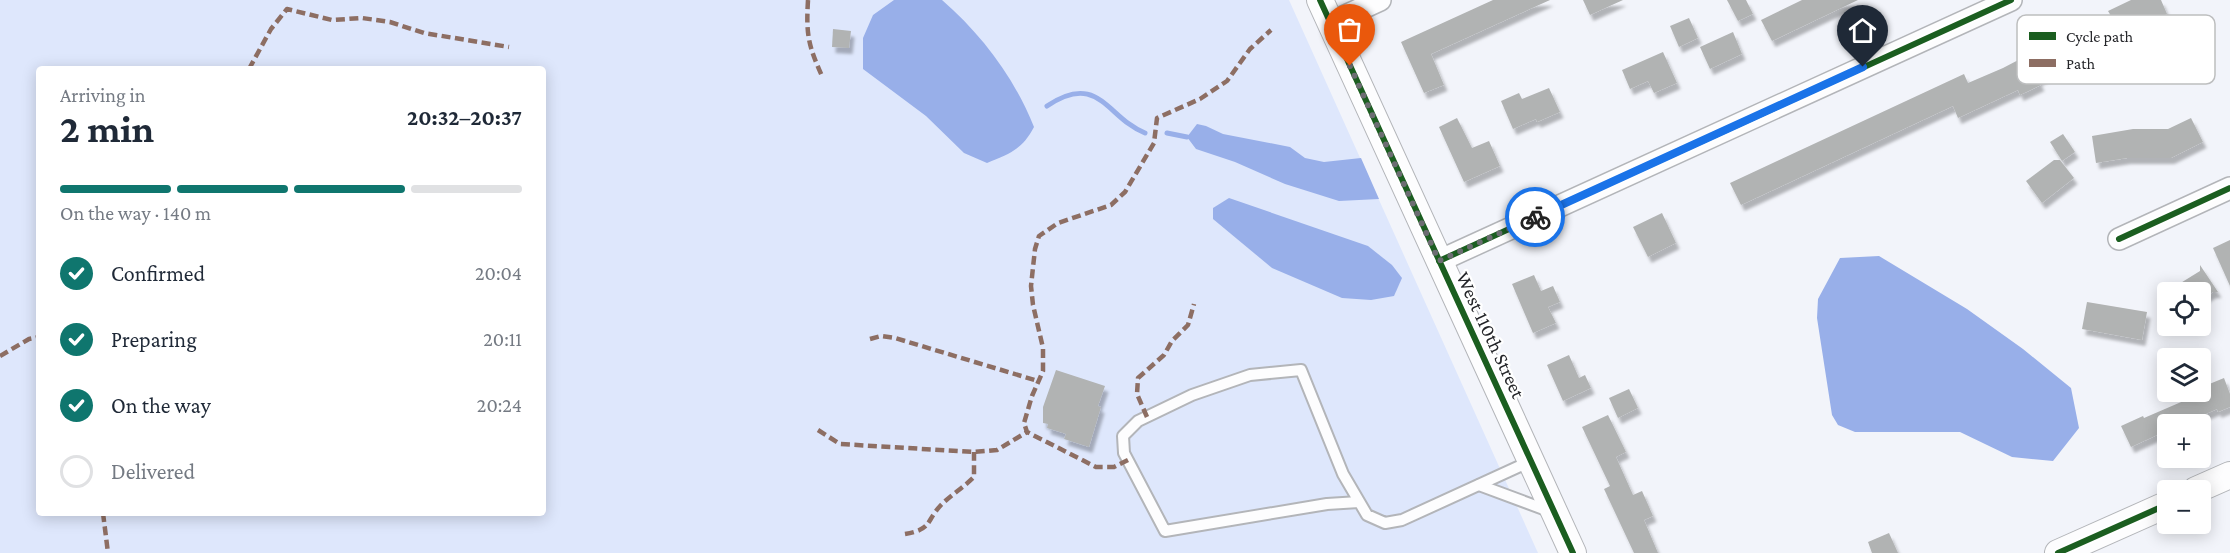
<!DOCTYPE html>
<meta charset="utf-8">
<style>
:root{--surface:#fff;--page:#f2f2f3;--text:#1f2937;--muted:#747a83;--line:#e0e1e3;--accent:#0f766e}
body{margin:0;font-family:"Crimson Pro",serif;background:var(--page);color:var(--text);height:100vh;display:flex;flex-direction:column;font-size:22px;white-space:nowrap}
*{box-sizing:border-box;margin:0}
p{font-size:20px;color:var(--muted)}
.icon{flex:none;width:33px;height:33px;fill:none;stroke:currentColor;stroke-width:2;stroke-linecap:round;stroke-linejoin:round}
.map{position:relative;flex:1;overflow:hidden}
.panel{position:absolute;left:36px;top:66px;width:510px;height:450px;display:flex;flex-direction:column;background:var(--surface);border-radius:6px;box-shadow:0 3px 15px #0003}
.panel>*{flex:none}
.fabs{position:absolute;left:2157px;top:282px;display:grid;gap:12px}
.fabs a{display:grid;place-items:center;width:54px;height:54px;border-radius:6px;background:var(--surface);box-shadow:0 3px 15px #0003;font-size:30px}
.pin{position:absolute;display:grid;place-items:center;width:51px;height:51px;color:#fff;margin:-62px -26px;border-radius:50% 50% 50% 0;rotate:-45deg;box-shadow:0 0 6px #0007}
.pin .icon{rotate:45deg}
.courier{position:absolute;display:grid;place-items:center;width:60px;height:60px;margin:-30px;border:4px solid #1a73e8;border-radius:50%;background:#fff;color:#222;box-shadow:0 2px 8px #0007}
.head em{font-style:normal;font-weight:700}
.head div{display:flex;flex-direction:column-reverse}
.head{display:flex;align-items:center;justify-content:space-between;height:102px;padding:0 24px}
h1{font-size:39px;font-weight:700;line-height:45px}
.bar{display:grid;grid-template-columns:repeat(4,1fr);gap:9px 6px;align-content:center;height:72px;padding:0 24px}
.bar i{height:8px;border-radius:4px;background:var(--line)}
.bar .selected{background:var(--accent)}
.bar p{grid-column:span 4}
ol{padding:0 24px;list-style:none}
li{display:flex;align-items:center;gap:18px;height:66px}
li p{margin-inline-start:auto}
li .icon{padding:6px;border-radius:50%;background:var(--accent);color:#fff;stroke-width:4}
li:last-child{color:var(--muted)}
li i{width:33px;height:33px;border:3px solid var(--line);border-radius:50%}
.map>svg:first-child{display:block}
.green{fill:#dee7fc;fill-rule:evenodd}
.water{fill:#98afe9}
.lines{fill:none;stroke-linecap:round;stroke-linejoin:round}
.stream{stroke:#98afe9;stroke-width:5}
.building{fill:#b1b3b3;filter:url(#shadow)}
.service-casing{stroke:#b3b5b9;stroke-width:14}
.minor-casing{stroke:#b3b5b9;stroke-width:24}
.tertiary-casing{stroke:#b3b5b9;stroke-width:28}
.service{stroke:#fdfdfe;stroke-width:10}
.minor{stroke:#fdfdfe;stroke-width:21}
.tertiary{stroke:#fdfdfe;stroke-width:26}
.quiet{stroke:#8d6e63;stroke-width:4.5;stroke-dasharray:9 4.5;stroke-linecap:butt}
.cycleway-casing{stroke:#fff;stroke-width:10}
.cycleway{stroke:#1b5e20;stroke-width:6}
.done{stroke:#6c6d72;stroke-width:6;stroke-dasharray:0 10.8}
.route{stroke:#1a73e8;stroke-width:8}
.labels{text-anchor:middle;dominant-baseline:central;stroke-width:4.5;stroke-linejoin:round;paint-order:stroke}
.street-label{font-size:20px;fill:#242529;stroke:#fff}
.key{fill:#fff;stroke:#bdbebf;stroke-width:1.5}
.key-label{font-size:16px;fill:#242529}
</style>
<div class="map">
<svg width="2230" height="553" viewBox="0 0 2230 553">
<defs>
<filter id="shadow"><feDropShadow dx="3.5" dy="6" stdDeviation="1.5" flood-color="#0004"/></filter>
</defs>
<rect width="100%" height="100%" fill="#f2f4fa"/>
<path class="green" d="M0,0H1289L1538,553H0ZM39,69H543V513H39Z"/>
<g class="water">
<path d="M894,0H942C982,35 1014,77 1034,127C1022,150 1009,154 987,163L964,153L926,116L863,69V38L873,15Z"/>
<polygon points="1197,124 1206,126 1223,134 1290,147 1305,158 1324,162 1361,158 1379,199 1339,201 1285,184 1235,162 1196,149 1187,137"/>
<polygon points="1229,198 1368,246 1392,265 1402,278 1394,296 1371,300 1342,298 1272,268 1213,219 1213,208"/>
<polygon points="1879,256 1967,309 2023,349 2071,388 2079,428 2053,461 2012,457 1960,432 1855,432 1838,425 1832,415 1817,318 1818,299 1840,258"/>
</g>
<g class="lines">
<g class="stream">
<path d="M1047,106C1099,71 1107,118 1145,133"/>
<polyline points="1167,133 1187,137"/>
</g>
</g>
<g class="building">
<polygon points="1493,0 1550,0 1431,54 1444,85 1424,93 1401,42"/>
<polygon points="1583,0 1623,0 1590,15"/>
<polygon points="1727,0 1746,0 1753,14 1738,21"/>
<polygon points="1802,0 1858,0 1772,41 1761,20"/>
<polygon points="2131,0 2161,0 2167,14 2151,21 2149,17 2075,54 2078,60 2038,80 2041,85 2020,95 2018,90 1958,118 1953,106 1741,205 1730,183 1964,74 1968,83 2003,68 2074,31 2075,33 2111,16 2108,11"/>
<polygon points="1689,18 1698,38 1679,47 1670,26"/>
<polygon points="833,29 851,31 849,48 832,47"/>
<polygon points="1733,32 1742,54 1710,69 1700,47"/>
<polygon points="1663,52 1677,83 1654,93 1648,81 1630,89 1622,70"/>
<polygon points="1549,88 1560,112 1537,122 1536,119 1513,129 1501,101 1519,93 1522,99"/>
<polygon points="1457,118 1472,148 1489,141 1500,166 1464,182 1439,127"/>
<polygon points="2191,118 2203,142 2171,158 2127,158 2096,163 2092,136 2133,129 2168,129"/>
<polygon points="2063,134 2075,152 2062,161 2050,142"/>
<polygon points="2054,160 2060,160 2074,178 2042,203 2026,181"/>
<polygon points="1662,213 1676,243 1648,257 1633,227"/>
<polygon points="2230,240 2230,286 2213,248"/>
<polygon points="2200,265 2218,292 2213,292 2200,300 2200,292 2166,292 2200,271"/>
<polygon points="1534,275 1541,291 1553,286 1560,302 1548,307 1556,323 1533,333 1512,284"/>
<polygon points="2087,302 2147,312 2142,340 2082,329"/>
<polygon points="1569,355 1579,378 1585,375 1591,388 1563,401 1547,365"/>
<polygon points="1056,370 1105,386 1098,406 1101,407 1089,447 1064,439 1066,434 1047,428 1048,424 1043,423 1043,407"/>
<polygon points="2224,378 2230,394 2230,407 2218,412 2217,409 2183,424 2168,424 2168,430 2131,447 2121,426 2143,416 2144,418 2209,390 2207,385"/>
<polygon points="1629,389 1638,408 1618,418 1609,398"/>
<polygon points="1608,415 1626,452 1616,457 1633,495 1642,491 1653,516 1644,520 1658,553 1634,553 1604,489 1610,486 1582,427"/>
<polygon points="1889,533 1898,553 1872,553 1868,542"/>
</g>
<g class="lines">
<defs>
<g id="service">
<polyline points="1479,485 1549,511"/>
<polyline points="1359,502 1327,504 1165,531 1124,453 1123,436 1138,421 1192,395 1250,375 1301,370 1343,474 1367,515 1385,523 1402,520 1531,461"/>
</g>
<g id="minor">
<polyline points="1330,23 1380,0"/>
<polyline points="2119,239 2230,188"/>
<polyline points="1439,261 2011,0"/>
</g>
<g id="tertiary">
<polyline points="1320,0 1573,553"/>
<polyline points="2196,490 2230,475"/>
<polyline points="2058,553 2168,504"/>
</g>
</defs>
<use href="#service" class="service-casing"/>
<use href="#minor" class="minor-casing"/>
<use href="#tertiary" class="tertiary-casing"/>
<use href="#service" class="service"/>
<use href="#minor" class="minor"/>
<use href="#tertiary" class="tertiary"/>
<g class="quiet">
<path d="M808,0C806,34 808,45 822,76"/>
<polyline points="249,69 271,29 287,9 332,20 362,18 390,22 424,33 509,47"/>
<polyline points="870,339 881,336 895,338 1038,381"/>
<polyline points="0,356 29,339 39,337"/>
<polyline points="1147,417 1137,394 1138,378 1164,355 1172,341 1188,325 1194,304"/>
<polyline points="818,430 840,444 974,452 997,450 1027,432"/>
<polyline points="1128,460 1114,467 1096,467 1027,432 1024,423 1032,396 1043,371 1043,348 1033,305 1031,286 1035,249 1039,236 1058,223 1111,205 1125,192 1154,143 1157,118 1200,99 1227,81 1250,49 1271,30"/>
<polyline points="103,513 108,553"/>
<polyline points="237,513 239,514"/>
<path d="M905,534C933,529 925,522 941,505C951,495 964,487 974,477V452"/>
</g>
<defs>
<g id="cycleway">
<polyline points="1320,0 1573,553"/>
<polyline points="2119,239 2230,188"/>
<polyline points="1439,261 2011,0"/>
<polyline points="2058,553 2168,504"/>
</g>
</defs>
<use href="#cycleway" class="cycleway-casing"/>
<use href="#cycleway" class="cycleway"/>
</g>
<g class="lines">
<polyline class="done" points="1350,66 1439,261 1535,217"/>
<polyline class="route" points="1535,217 1863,67"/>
</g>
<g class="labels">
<g class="street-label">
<text transform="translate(1491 335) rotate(65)">West 110th Street</text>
</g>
</g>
<rect x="2017" y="15" width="198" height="69" rx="9" class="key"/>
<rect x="2029" y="32" width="27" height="8" fill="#1b5e20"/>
<rect x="2029" y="59" width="27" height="8" fill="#8d6e63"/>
<g class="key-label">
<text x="2066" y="42">Cycle path</text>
<text x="2066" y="69">Path</text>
</g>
</svg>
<div class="fabs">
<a><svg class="icon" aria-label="locate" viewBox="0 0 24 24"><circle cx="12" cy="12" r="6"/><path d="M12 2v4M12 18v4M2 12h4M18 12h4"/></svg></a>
<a><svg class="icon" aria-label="layers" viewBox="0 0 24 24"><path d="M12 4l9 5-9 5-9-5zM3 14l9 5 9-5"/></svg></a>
<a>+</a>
<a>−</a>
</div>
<div class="pin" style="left:1350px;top:66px;background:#ea580c"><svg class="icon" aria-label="bag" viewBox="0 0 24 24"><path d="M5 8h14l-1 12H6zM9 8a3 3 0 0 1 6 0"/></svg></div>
<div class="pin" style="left:1863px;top:67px;background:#1f2937"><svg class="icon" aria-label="home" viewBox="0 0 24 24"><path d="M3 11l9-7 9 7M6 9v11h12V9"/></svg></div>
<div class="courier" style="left:1535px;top:217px"><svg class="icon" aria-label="bike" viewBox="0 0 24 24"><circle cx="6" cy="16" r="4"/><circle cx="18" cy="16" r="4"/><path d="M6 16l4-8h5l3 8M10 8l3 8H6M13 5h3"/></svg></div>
<section class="panel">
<div class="head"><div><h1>2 min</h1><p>Arriving in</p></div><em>20:32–20:37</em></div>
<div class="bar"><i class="selected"></i><i class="selected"></i><i class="selected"></i><i></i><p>On the way · 140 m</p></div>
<ol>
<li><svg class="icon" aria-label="check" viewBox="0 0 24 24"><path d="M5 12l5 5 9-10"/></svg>Confirmed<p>20:04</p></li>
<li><svg class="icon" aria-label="check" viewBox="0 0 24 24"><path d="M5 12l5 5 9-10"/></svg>Preparing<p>20:11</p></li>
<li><svg class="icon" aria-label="check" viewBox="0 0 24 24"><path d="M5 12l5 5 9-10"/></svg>On the way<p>20:24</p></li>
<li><i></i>Delivered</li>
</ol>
</section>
</div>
